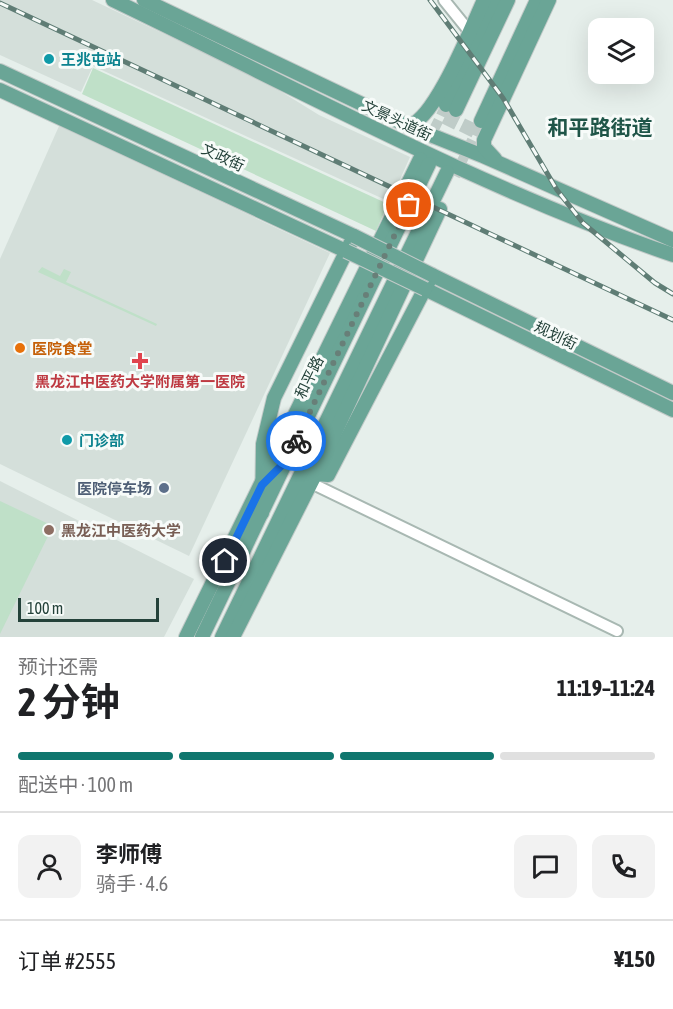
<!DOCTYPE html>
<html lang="zh">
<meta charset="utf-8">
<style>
:root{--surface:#fff;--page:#f2f2f2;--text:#202124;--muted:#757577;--line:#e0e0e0;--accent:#0f766e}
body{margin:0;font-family:"Asap Condensed","Noto Sans SC",sans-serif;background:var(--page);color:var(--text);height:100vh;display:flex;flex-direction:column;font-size:22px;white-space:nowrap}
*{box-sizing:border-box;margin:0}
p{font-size:20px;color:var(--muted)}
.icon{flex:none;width:33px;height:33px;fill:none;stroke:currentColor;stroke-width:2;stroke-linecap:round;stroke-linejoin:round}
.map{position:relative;height:637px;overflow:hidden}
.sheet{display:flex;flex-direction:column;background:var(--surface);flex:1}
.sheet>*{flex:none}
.buttons{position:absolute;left:588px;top:18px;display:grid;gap:12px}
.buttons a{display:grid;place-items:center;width:66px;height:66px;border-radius:12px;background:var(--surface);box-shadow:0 6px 24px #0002;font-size:30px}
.scale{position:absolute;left:18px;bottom:15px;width:141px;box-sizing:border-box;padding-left:6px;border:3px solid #24423a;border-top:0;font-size:16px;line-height:21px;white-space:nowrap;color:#24423a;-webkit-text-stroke:4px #f7fbf9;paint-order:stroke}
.pin{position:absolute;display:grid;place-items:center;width:51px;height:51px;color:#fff;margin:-26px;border:3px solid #fff;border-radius:50%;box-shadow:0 2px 6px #0007}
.courier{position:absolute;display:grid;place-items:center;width:60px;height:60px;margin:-30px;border:4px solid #1a73e8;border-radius:50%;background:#fff;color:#222;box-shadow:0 2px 8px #0007}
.summary em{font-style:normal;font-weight:700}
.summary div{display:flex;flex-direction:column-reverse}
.summary{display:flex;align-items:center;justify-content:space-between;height:102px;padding:0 18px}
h1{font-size:39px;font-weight:700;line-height:45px}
.bar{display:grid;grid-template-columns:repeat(4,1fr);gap:9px 6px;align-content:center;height:72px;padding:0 18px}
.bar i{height:8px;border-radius:4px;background:var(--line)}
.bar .current{background:var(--accent)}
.bar p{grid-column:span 4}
.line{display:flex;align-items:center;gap:15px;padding:0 18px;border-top:2px solid var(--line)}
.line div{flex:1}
.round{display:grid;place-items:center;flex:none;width:63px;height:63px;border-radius:12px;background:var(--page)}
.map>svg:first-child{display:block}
.built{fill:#d4dfda}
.green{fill:#bfe0c8}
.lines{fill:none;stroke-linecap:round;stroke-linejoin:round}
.minor-tunnel{stroke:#bfccc8;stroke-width:10;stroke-dasharray:10 5;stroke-linecap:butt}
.major-tunnel{stroke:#bfccc8;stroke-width:14;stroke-dasharray:14 7;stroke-linecap:butt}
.minor-casing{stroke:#a8b8b2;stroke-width:14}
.major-casing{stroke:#c2cac8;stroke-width:16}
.minor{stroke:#fff;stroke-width:10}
.major{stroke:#6aa596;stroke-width:14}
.rail-casing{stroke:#5f7d75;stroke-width:5}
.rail{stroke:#f7fbf9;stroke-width:3;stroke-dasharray:9;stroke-linecap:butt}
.major-bridge-casing{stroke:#c2cac8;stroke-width:16;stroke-linecap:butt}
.major-bridge{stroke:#6aa596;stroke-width:14}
.done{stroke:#687f78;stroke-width:6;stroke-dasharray:0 10.8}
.route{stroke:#1a73e8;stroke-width:8}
.culture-dot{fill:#0f9aa8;stroke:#f7fbf9;stroke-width:2}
.food-dot{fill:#e8710a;stroke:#f7fbf9;stroke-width:2}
.health-dot{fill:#e0444e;stroke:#f7fbf9;stroke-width:2}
.service-dot{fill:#5c6f8a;stroke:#f7fbf9;stroke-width:2}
.education-dot{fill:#8d6e63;stroke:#f7fbf9;stroke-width:2}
.labels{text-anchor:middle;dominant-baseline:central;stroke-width:6;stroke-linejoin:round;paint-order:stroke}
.culture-label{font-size:15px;font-weight:bold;fill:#0d838f;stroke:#f7fbf9;text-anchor:start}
.street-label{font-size:15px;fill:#24423a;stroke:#f7fbf9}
.food-label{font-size:15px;font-weight:bold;fill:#c56008;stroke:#f7fbf9;text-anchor:start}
.health-label{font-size:15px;font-weight:bold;fill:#be3a42;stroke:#f7fbf9}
.service-label{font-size:15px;font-weight:bold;fill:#4e5e75;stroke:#f7fbf9;text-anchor:end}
.education-label{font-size:15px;font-weight:bold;fill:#785e54;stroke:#f7fbf9;text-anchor:start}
.district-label{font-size:21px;font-weight:bold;fill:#1f5548;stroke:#f7fbf9}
</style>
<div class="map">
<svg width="673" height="637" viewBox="0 0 673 637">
<rect width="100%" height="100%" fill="#e6efeb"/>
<g class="built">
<polygon points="0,0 92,0 264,81 319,115 410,157 390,202 93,66 81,92 0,55"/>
<polygon points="59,126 330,253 189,556 0,464 0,259"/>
<polygon points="0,481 194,579 164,637 0,637"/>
</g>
<g class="green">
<polygon points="93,68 388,204 376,231 82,94"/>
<polygon points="42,267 60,276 64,269 71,272 66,282 157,324 156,326 38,272"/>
<polygon points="0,501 53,526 0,634"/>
</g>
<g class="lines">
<g class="minor-tunnel">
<polyline points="421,156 446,105"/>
<polyline points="455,176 481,121"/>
</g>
<g class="major-tunnel">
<polyline points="429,164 456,110"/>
<polyline points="447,172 473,118"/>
</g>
<defs>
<g id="minor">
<polyline points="444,0 469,31"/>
<polyline points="311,483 617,631"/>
</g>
<g id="major">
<path d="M113,0C298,89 479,188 673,255"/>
<polyline points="144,0 408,126 483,156 673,240"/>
<polyline points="0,71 354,236 274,398 263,444 262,513"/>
<polyline points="0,90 346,251"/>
<polyline points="446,105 496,0"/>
<polyline points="456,110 508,0"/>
<polyline points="481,121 537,0"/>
<path d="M408,126C435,120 471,28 484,0"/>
<polyline points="495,159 484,147 484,140 549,0"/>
<polyline points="425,289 673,410"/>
<polyline points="302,473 328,475 432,275 673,393"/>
<polyline points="186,637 420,159"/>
<polyline points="202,637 429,164"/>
<polyline points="222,637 447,172"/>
<polyline points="233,637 315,475 440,209"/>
</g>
</defs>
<use href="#minor" class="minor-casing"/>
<use href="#major" class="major-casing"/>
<use href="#minor" class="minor"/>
<use href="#major" class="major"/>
<defs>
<g id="rail">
<polyline points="430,0 503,98 557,190 583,223 655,283 673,294"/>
<polyline points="0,3 673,320"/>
</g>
</defs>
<use href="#rail" class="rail-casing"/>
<use href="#rail" class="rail"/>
<defs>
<g id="major-bridge">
<polyline points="354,236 432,275"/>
<polyline points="346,251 425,289"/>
</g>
</defs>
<use href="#major-bridge" class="major-bridge-casing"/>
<use href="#major-bridge" class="major-bridge"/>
</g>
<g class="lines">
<polyline class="done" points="296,441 409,205"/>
<polyline class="route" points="225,561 262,485 287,460 296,441"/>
</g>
<g class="culture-dot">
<circle cx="49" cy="59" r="6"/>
<circle cx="67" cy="440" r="6"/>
</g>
<circle class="food-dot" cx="20" cy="348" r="6"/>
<path class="health-dot" d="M137 352h6v6h6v6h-6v6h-6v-6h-6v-6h6z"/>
<circle class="service-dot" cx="164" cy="488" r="6"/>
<circle class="education-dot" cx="49" cy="530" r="6"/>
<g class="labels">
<g class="culture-label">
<text x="61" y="59">王兆屯站</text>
<text x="79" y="440">门诊部</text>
</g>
<g class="street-label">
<text transform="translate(397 120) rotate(25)">文景头道街</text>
<text transform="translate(223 157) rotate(25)">文政街</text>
<text transform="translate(556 335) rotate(26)">规划街</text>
<text transform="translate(309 377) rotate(-64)">和平路</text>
</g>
<g class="food-label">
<text x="32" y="348">医院食堂</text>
</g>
<g class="health-label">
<text x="140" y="381">黑龙江中医药大学附属第一医院</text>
</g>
<g class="service-label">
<text x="152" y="488">医院停车场</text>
</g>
<g class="education-label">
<text x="61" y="530">黑龙江中医药大学</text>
</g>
<g class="district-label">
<text x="600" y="127">和平路街道</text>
</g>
</g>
</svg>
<div class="buttons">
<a><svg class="icon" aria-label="layers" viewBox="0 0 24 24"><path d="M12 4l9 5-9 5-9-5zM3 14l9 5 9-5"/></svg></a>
</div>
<div class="scale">100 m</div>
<div class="pin" style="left:409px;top:205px;background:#ea580c"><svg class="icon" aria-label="bag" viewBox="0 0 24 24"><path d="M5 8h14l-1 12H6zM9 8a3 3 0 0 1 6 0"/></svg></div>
<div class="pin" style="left:225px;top:561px;background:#1f2937"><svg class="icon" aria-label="home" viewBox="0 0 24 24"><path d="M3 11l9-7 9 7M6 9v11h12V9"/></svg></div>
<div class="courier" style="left:296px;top:441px"><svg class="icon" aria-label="bike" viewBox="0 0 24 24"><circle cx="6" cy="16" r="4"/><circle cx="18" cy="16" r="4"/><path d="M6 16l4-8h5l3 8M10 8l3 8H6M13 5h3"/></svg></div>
</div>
<section class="sheet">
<div class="summary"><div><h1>2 分钟</h1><p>预计还需</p></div><em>11:19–11:24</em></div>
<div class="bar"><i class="current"></i><i class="current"></i><i class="current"></i><i></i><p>配送中 · 100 m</p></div>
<div class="line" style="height:108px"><a class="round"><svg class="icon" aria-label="person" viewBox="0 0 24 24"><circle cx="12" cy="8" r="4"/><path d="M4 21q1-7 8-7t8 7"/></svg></a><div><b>李师傅</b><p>骑手 · 4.6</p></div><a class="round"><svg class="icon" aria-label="chat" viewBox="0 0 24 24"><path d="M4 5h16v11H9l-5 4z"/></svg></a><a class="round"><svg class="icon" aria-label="phone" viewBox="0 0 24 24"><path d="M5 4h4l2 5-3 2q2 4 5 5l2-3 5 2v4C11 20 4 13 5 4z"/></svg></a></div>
<div class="line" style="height:78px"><div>订单 #2555</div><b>¥150</b></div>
</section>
